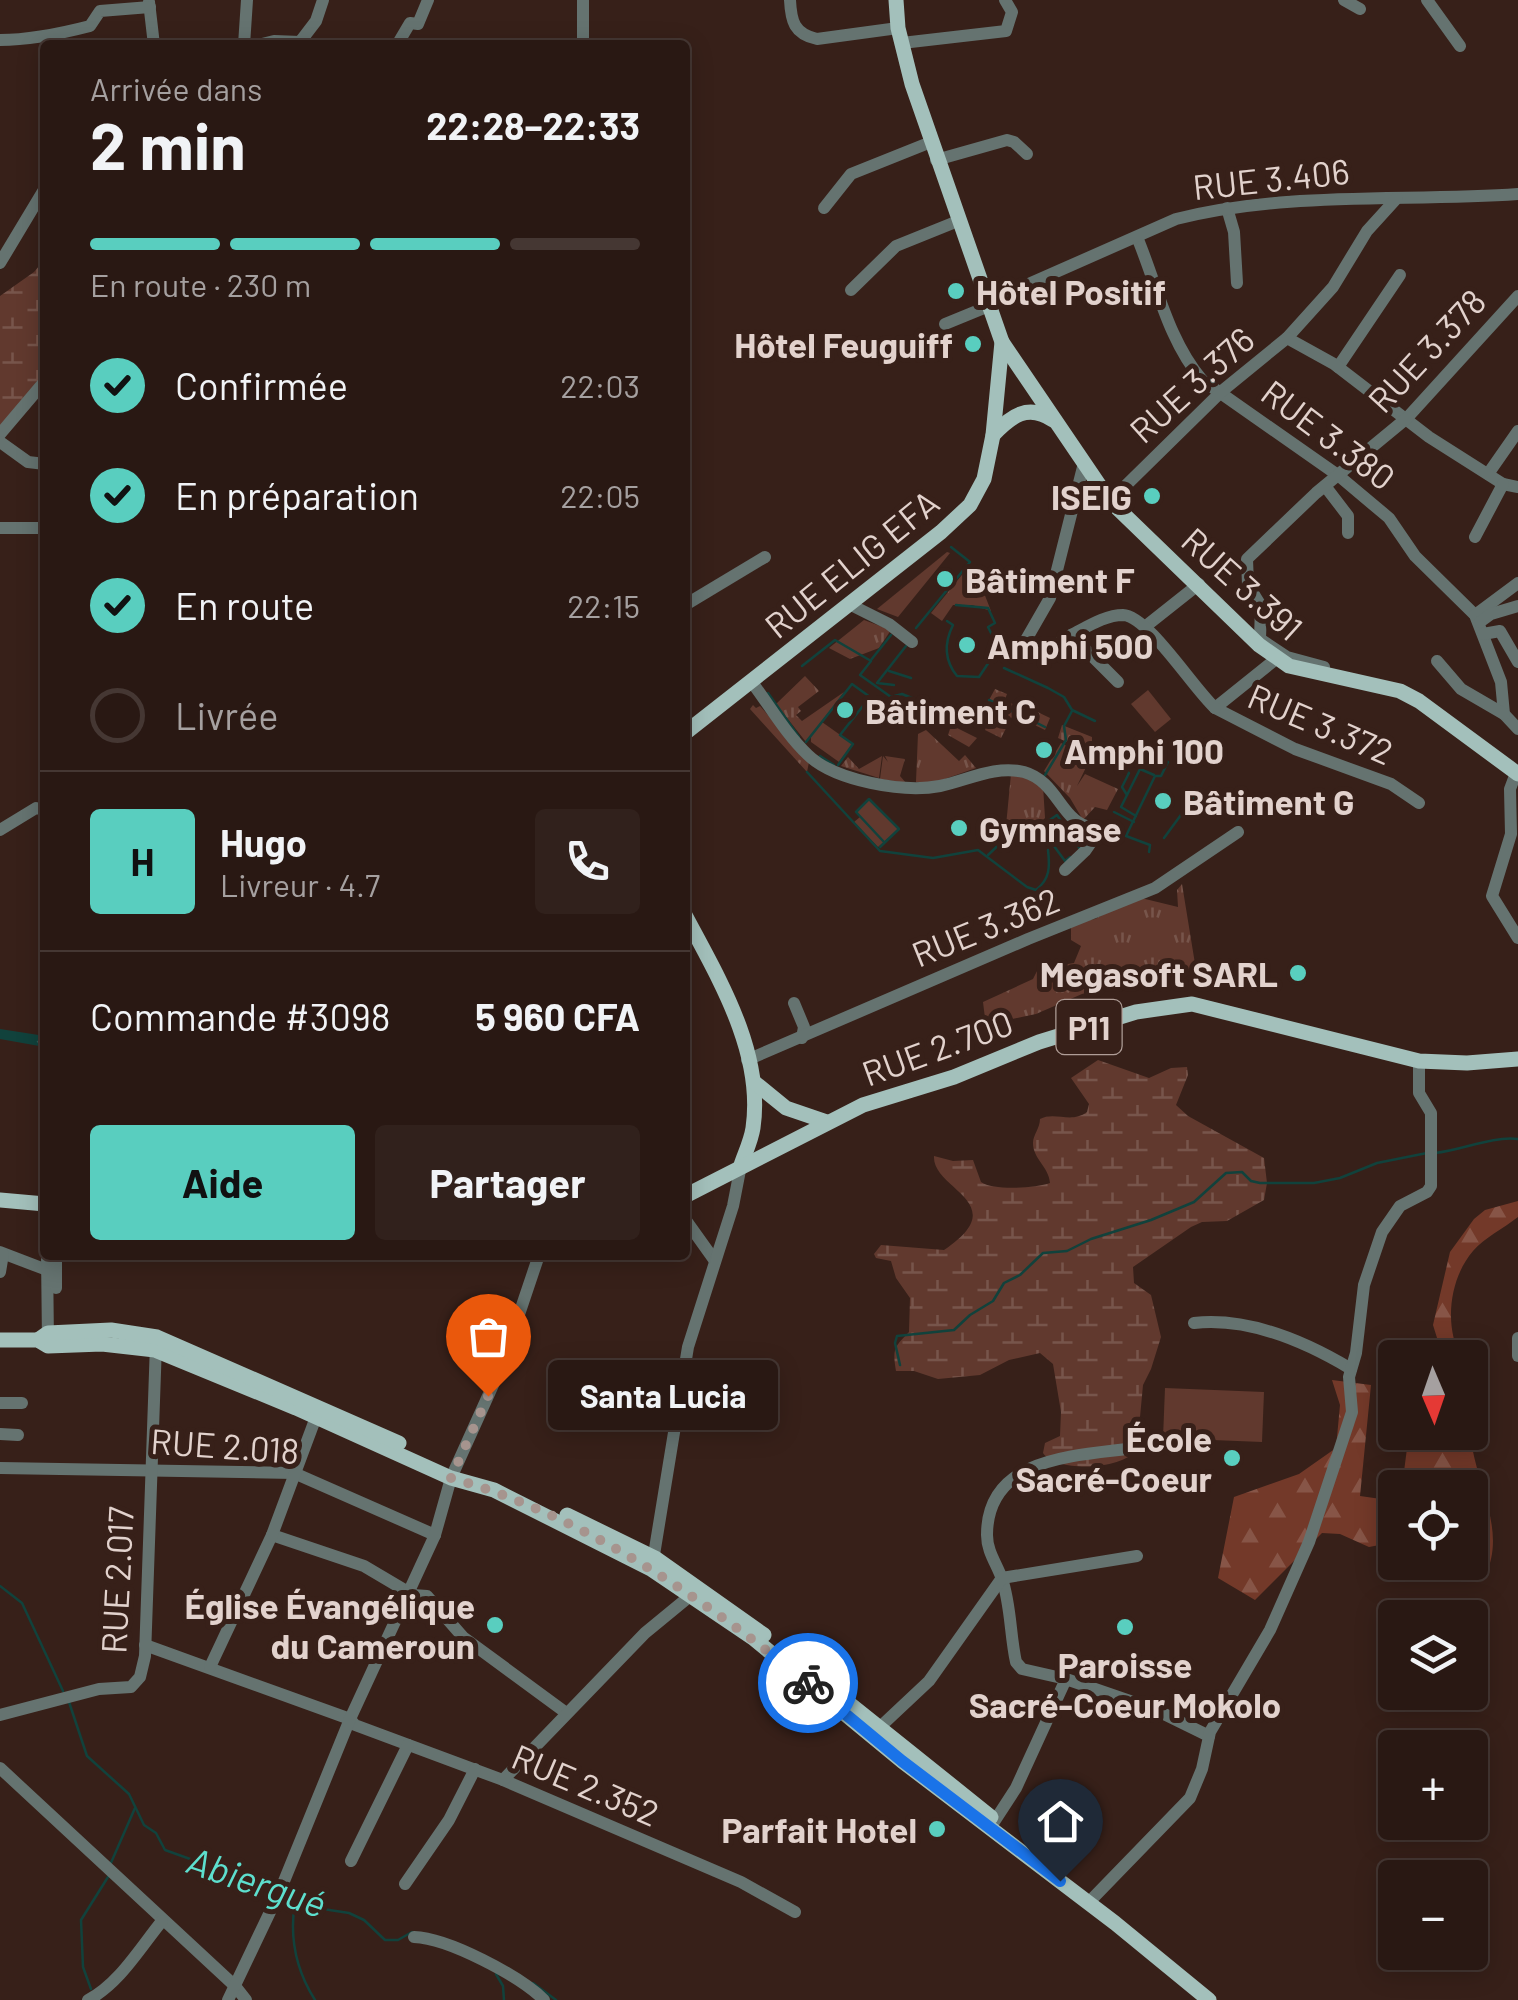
<!DOCTYPE html>
<html lang="fr">
<meta charset="utf-8">
<style>
:root{--surface:#291813;--page:#31211c;--text:#f1f3f6;--muted:#a5a0a0;--line:#453733;--accent:#59cebf}
body{margin:0;font-family:Barlow,sans-serif;background:var(--page);color:var(--text);height:100vh;display:flex;flex-direction:column;font-size:38px;white-space:nowrap}
*{box-sizing:border-box;margin:0}
p{font-size:32px;color:var(--muted)}
.icon{flex:none;width:55px;height:55px;fill:none;stroke:currentColor;stroke-width:2;stroke-linecap:round;stroke-linejoin:round}
.map{position:relative;flex:1;overflow:hidden}
.drawer{position:absolute;left:40px;top:40px;width:650px;height:1220px;display:flex;flex-direction:column;background:var(--surface);border-radius:10px;box-shadow:0 5px 25px #0003,0 0 0 2px var(--line)}
.drawer>*{flex:none}
.needle{width:65px;rotate:178deg}
.controls{position:absolute;left:1378px;top:1340px;display:grid;gap:20px}
.controls a{display:grid;place-items:center;width:110px;height:110px;border-radius:10px;background:var(--surface);box-shadow:0 5px 25px #0003,0 0 0 2px var(--line);font-size:50px}
.pin{position:absolute;display:grid;place-items:center;width:85px;height:85px;color:#fff;margin:-102px -42px;border-radius:50% 50% 50% 0;rotate:-45deg;box-shadow:0 0 10px #0007}
.pin .icon{rotate:45deg}
.courier{position:absolute;display:grid;place-items:center;width:100px;height:100px;margin:-50px;border:8px solid #1a73e8;border-radius:50%;background:#fff;color:#222;box-shadow:0 2px 12px #0007}
.bubble{position:absolute;height:70px;border-radius:10px;background:var(--surface);box-shadow:0 5px 25px #0003,0 0 0 2px var(--line);font-size:32px;font-weight:700;line-height:70px;text-align:center}
.headline em{font-style:normal;font-weight:700}
.headline div{display:flex;flex-direction:column-reverse}
.headline{display:flex;align-items:center;justify-content:space-between;height:170px;padding:0 50px}
h1{font-size:65px;font-weight:700;line-height:75px}
.bar{display:grid;grid-template-columns:repeat(4,1fr);gap:15px 10px;align-content:center;height:120px;padding:0 50px}
.bar i{height:12px;border-radius:8px;background:var(--line)}
.bar .current{background:var(--accent)}
.bar p{grid-column:span 4}
.line{display:flex;align-items:center;gap:25px;padding:0 50px;border-top:2px solid var(--line)}
.line div{flex:1}
.round{display:grid;place-items:center;flex:none;width:105px;height:105px;border-radius:10px;background:var(--page)}
ol{padding:0 50px;list-style:none}
li{display:flex;align-items:center;gap:30px;height:110px}
li p{margin-inline-start:auto}
li .icon{padding:10px;border-radius:50%;background:var(--accent);color:#111;stroke-width:4}
li:last-child{color:var(--muted)}
li i{width:55px;height:55px;border:5px solid var(--line);border-radius:50%}
.cta{display:flex;gap:20px;margin-top:auto;padding:20px 50px}
.cta a{flex:1;height:115px;border-radius:10px;background:var(--accent);color:#111;font-size:40px;font-weight:700;line-height:115px;text-align:center}
.cta a+a{background:var(--page);color:var(--text)}
.map>svg:first-child{display:block}
.grass{fill:url(#grass-tufts)}
.forest{fill:url(#forest-firs)}
.wetland{fill:url(#wetland-marsh)}
.pitch{fill:#61392e}
.water{fill:url(#water-ripples)}
.lines{fill:none;stroke-linecap:round;stroke-linejoin:round}
.stream{stroke:#11423c;stroke-width:2.5}
.minor{stroke:#657370;stroke-width:12}
.major{stroke:#a3c0bb;stroke-width:15}
.done{stroke:#a6948e;stroke-width:10;stroke-dasharray:0 18}
.route{stroke:#1a73e8;stroke-width:12}
.poi-dot{fill:#59cebf;stroke:#372019;stroke-width:4}
.labels{text-anchor:middle;dominant-baseline:central;stroke-width:10;stroke-linejoin:round;paint-order:stroke}
.shield{fill:#372019;stroke:#af9d97;stroke-width:2.5}
.shield-label{font-size:32px;font-weight:bold;fill:#e2d2cd}
.street-label{font-size:35px;fill:#e2d2cd;stroke:#372019}
.poi-label{font-size:35px;font-weight:bold;fill:#e2d2cd;stroke:#372019;text-anchor:start}
.water-label{font-size:38px;font-style:italic;fill:#5ddfce;stroke:#372019}
</style>
<div class="map">
<svg width="1518" height="2000" viewBox="0 0 1518 2000">
<defs>
<pattern id="grass-tufts" width="24" height="20" patternUnits="userSpaceOnUse" patternTransform="scale(2.5)"><rect width="24" height="20" fill="#61392e"/><path d="M3 7l-1-3M5 7V3M7 7l1-3M15 17l-1-3M17 17v-4M19 17l1-3" fill="none" stroke="#77554b"/></pattern>
<pattern id="forest-firs" width="22" height="20" patternUnits="userSpaceOnUse" patternTransform="scale(2.5)"><rect width="22" height="20" fill="#733929"/><path d="M5 1l3.5 6h-7zM16 11l3.5 6h-7z" fill="#875547"/></pattern>
<pattern id="wetland-marsh" width="20" height="14" patternUnits="userSpaceOnUse" patternTransform="scale(2.5)"><rect width="20" height="14" fill="#61392e"/><path d="M1 5h8M5 5V1M11 12h8M15 12V8" fill="none" stroke="#77554b"/></pattern>
<pattern id="water-ripples" width="26" height="14" patternUnits="userSpaceOnUse" patternTransform="scale(2.5)"><rect width="26" height="14" fill="#11423c"/><path d="M2 4q2-2 4 0t4 0M15 11q2-2 4 0t4 0" fill="none" stroke="#335c57"/></pattern>
</defs>
<rect width="100%" height="100%" fill="#372019"/>
<g class="grass">
<polygon points="947,552 950,553 898,617 877,609"/>
<polygon points="970,565 977,575 991,611 972,605 953,605 942,621 931,613"/>
<polygon points="864,620 891,630 879,648 850,659 829,648"/>
<polygon points="805,676 819,691 798,707 801,711 796,715 802,721 844,692 806,742 776,704"/>
<polygon points="995,689 1007,694 1004,702 1018,705 1001,738 985,730 988,723 964,711 955,727 977,738 969,747 948,735 950,729 944,720 945,713 961,703 982,713"/>
<polygon points="753,705 756,708 760,706 809,762 807,772 750,709"/>
<polygon points="1023,705 1050,718 1045,730 1018,717"/>
<polygon points="1062,725 1092,737 1092,741 1111,753 1107,760 1058,738"/>
<polygon points="926,730 959,761 965,755 976,768 936,782 916,782 918,734"/>
<polygon points="1061,743 1091,757 1077,786 1085,774 1118,789 1107,810 1095,807 1083,820 1070,798 1044,771"/>
<polygon points="882,756 879,778 841,766 848,757 859,769"/>
<polygon points="883,756 888,762 885,756 905,759 900,776 906,783 880,779"/>
<polygon points="1011,774 1023,776 1043,786 1045,818 1030,833 1009,834 1006,826"/>
<polygon points="1182,884 1196,970 1151,975 1115,984 1082,994 1036,1014 993,1023 985,1018 983,1002 1033,979 1038,969 1074,963 1081,946 1071,940 1071,927 1079,922 1095,919 1137,897 1178,907 1177,890"/>
</g>
<g class="forest">
<path d="M1518,1201V1217C1504,1228 1484,1238 1473,1251C1449,1279 1444,1326 1461,1357H1443L1433,1325L1450,1252L1474,1219L1485,1210Z"/>
<polygon points="1332,1380 1371,1385 1360,1496 1395,1501 1395,1542 1369,1547 1340,1534 1322,1533 1255,1600 1218,1578 1234,1497 1299,1474 1336,1448 1340,1405"/>
<path d="M1470,1427C1471,1477 1509,1528 1485,1576L1478,1529H1470V1488L1402,1487L1409,1433L1470,1432Z"/>
</g>
<g class="wetland">
<polygon points="45,259 45,378 0,431 0,296 34,272"/>
<path d="M1098,1060L1149,1078L1171,1068L1187,1067L1188,1075L1176,1105L1188,1116L1264,1158L1267,1183L1264,1200L1227,1221L1202,1222L1191,1227L1133,1267L1134,1283L1151,1295L1161,1337L1151,1369L1143,1385L1137,1449C1124,1470 1057,1473 1043,1453L1045,1443L1060,1436L1061,1412L1053,1364L1040,1353L1009,1360L980,1375L938,1379L914,1371H896C892,1347 895,1347 909,1332L910,1298L896,1278L891,1261L876,1258L874,1254L881,1245L944,1250C1015,1202 932,1190 934,1156L953,1161L973,1160L981,1182C994,1191 1035,1188 1050,1183C1049,1167 1033,1159 1033,1143C1033,1135 1040,1128 1040,1119C1055,1111 1071,1124 1087,1112L1089,1104L1071,1078Z"/>
</g>
<g class="pitch">
<polygon points="1148,690 1171,719 1155,732 1131,704"/>
<polygon points="822,722 853,744 839,762 811,742 811,736"/>
<polygon points="869,799 899,829 878,847 854,822 860,817 856,812"/>
<polygon points="1165,1388 1264,1392 1262,1442 1163,1438"/>
</g>
<polygon class="water" points="0,1029 45,1036 45,1047 0,1039"/>
<g class="lines">
<g class="stream">
<path d="M947,621L953,625C944,643 944,660 957,676L979,677L991,659L996,643L988,627L995,623L988,608L956,605"/>
<polyline points="916,628 970,562 951,547"/>
<polyline points="871,660 891,635"/>
<polyline points="802,666 835,640 871,661 860,675 891,697"/>
<polyline points="1004,668 1048,688 1064,697 1072,710 1095,721"/>
<polyline points="889,671 911,678"/>
<polyline points="894,685 877,683 906,646"/>
<polyline points="768,693 799,737"/>
<polyline points="989,700 1014,712"/>
<polyline points="1021,715 1045,727"/>
<polyline points="910,719 901,722 891,718 887,707 891,697 902,694 912,698"/>
<polyline points="806,742 852,684 870,697 840,735 853,744 838,765"/>
<polyline points="820,756 834,765"/>
<polyline points="1097,758 1125,771"/>
<path d="M807,772L880,851L933,858L978,850L1027,887L1036,890C1050,879 1050,867 1048,850"/>
<polyline points="1045,775 1066,740 1064,726 1072,711"/>
<polyline points="1127,795 1122,787 1129,773 1126,772 1138,747 1168,762 1161,776 1155,776 1126,836 1150,845 1149,852"/>
<polyline points="1114,812 1134,822"/>
<polyline points="1136,816 1121,807 1140,769 1154,775"/>
<polyline points="1040,827 1065,861 1070,857"/>
<polyline points="1164,838 1197,793 1194,789"/>
<polyline points="880,847 899,829 869,799 856,812 884,842"/>
<path d="M988,855L1008,836C1027,834 1039,828 1057,815L1080,849"/>
<path d="M1435,1153C1463,1150 1491,1136 1518,1139"/>
<polyline points="900,1365 895,1343 897,1336 954,1330 970,1315 993,1301 1004,1283 1020,1275 1043,1253 1067,1251 1091,1239 1151,1220 1194,1202 1226,1173 1242,1172 1251,1181 1260,1183 1314,1183 1340,1178 1377,1163 1427,1153"/>
<polyline points="0,1586 22,1603 63,1691"/>
<polyline points="69,1702 87,1756 129,1794 144,1825 156,1833 165,1850 274,1889"/>
<polyline points="110,1865 135,1808"/>
<polyline points="286,1894 323,1909 349,1913 364,1920 385,1940 398,1940 412,1932"/>
<path d="M295,1902C289,1938 296,1970 315,2000"/>
<polyline points="496,1974 503,1986 504,2000"/>
<polyline points="533,1983 556,2000"/>
<polyline points="91,1989 83,1967 81,1920 108,1877"/>
</g>
<g class="minor">
<polyline points="583,0 583,45"/>
<path d="M790,0C791,21 794,34 817,39L898,28"/>
<polyline points="1344,0 1360,9"/>
<polyline points="1427,0 1460,46"/>
<polyline points="149,2 154,45"/>
<path d="M0,40C28,40 63,33 90,26L100,11L150,7"/>
<polyline points="902,43 1006,31 1012,12 1005,0"/>
<polyline points="244,45 247,0"/>
<polyline points="258,45 274,41 300,42 316,21 323,0"/>
<polyline points="397,45 410,23 418,24 428,0"/>
<polyline points="936,160 1007,140 1014,142 1027,154"/>
<polyline points="824,208 851,174 931,142"/>
<polyline points="1227,208 1234,232 1237,283"/>
<path d="M1137,237C1157,285 1168,340 1202,380L1339,476L1389,518L1415,556L1475,615L1501,682L1504,714L1518,729"/>
<polyline points="0,263 45,188"/>
<polyline points="851,290 896,246 958,221"/>
<path d="M988,302L1176,219C1288,191 1404,202 1518,194"/>
<polyline points="945,324 989,306"/>
<polyline points="1287,338 1333,287 1367,231 1397,198"/>
<polyline points="1338,367 1400,275"/>
<polyline points="0,434 45,381"/>
<polyline points="0,442 28,462 45,464"/>
<polyline points="1488,474 1518,431"/>
<polyline points="1325,486 1348,516 1348,533"/>
<polyline points="1110,501 1222,391 1287,338 1334,364 1429,437 1503,484 1518,487"/>
<polyline points="0,528 45,528"/>
<polyline points="1475,537 1503,484"/>
<polyline points="849,604 889,624 912,642"/>
<polyline points="685,605 765,557"/>
<polyline points="1475,615 1518,583"/>
<polyline points="1480,622 1491,614 1518,606"/>
<polyline points="1146,626 1199,584"/>
<polyline points="1483,634 1500,631 1518,662"/>
<polyline points="1071,635 1049,649 1034,653 1023,645 1050,598 1084,463"/>
<polyline points="1276,659 1215,708 1295,749 1391,784 1419,803"/>
<polyline points="1437,661 1461,689 1504,714"/>
<polyline points="1324,667 1287,657 1260,639 1261,606 1248,585 1247,559 1316,493 1407,418 1518,296"/>
<path d="M751,681C770,706 785,733 808,755C835,781 904,793 940,786C968,780 995,765 1024,772C1056,781 1060,817 1086,826"/>
<path d="M1118,682L1071,635C1087,627 1105,615 1123,615C1148,616 1193,688 1215,708"/>
<polyline points="1516,773 1510,789 1511,834 1492,896 1518,938"/>
<polyline points="0,830 36,808 45,810"/>
<polyline points="1065,870 1085,851 1094,838"/>
<polyline points="794,1003 804,1027 802,1038"/>
<polyline points="747,1060 1028,939 1155,888 1238,832"/>
<polyline points="685,1219 715,1261"/>
<polyline points="0,1252 47,1270"/>
<polyline points="47,1255 48,1342"/>
<polyline points="56,1255 56,1288"/>
<polyline points="0,1272 3,1254"/>
<path d="M1194,1323C1248,1317 1306,1342 1351,1369"/>
<polyline points="1518,1338 1518,1356"/>
<polyline points="0,1403 22,1403"/>
<polyline points="0,1434 18,1435"/>
<polyline points="0,1468 294,1473 435,1535"/>
<polyline points="272,1535 364,1566 413,1595 427,1596 463,1637 565,1712"/>
<polyline points="652,1567 688,1347 733,1206 741,1165"/>
<polyline points="145,1645 350,1719 355,1725 503,1780 741,1882 795,1912"/>
<polyline points="210,1667 272,1535 316,1417"/>
<path d="M1066,1679L1022,1669L1016,1662C1010,1635 1011,1605 1002,1579C997,1564 987,1552 987,1535C987,1456 1076,1456 1135,1448"/>
<polyline points="0,1715 99,1689 131,1687 140,1677 145,1656 156,1344"/>
<polyline points="880,1727 929,1681 1002,1578 1137,1556"/>
<polyline points="0,1768 235,1986 246,2000"/>
<polyline points="503,1780 645,1633 690,1596"/>
<polyline points="990,1828 1016,1788 1066,1679 1156,1710 1209,1736"/>
<polyline points="351,1861 408,1745"/>
<polyline points="405,1884 449,1820 475,1769"/>
<polyline points="1093,1898 1190,1798 1202,1769 1210,1732 1270,1630 1309,1542 1352,1412 1349,1377 1356,1353 1364,1285 1382,1232 1400,1206 1427,1192 1431,1186 1431,1113 1419,1093 1419,1061"/>
<path d="M414,1937C448,1938 520,1976 544,2000"/>
<path d="M88,2000C119,1984 140,1948 162,1921"/>
<polyline points="228,2000 280,1891 350,1719 435,1535 451,1478 502,1365 539,1255"/>
</g>
<g class="major">
<polyline points="1002,342 1110,501 1259,645 1289,666 1400,691 1419,701 1518,774"/>
<path d="M993,435C1011,416 1028,403 1053,420"/>
<polyline points="685,733 941,532 970,505 984,479 993,435 1002,342 912,84 898,28 896,0"/>
<path d="M685,915C719,979 764,1053 753,1128C751,1141 745,1153 741,1165"/>
<polyline points="754,1082 786,1108 827,1122"/>
<polyline points="685,1196 863,1105 954,1077 1039,1042 1136,1012 1192,1004 1419,1061 1467,1063 1518,1059"/>
<polyline points="0,1200 45,1204"/>
<polyline points="0,1340 38,1340 48,1346 102,1344 155,1350 296,1408 451,1478 494,1490 651,1569 753,1638 902,1761 1115,1923 1209,2000"/>
<polyline points="38,1340 48,1333 111,1330 157,1337 399,1443"/>
<polyline points="567,1515 655,1558 764,1635"/>
<polyline points="790,1656 991,1817"/>
</g>
</g>
<g class="lines">
<path class="done" d="M488,1396L451,1478C583,1515 702,1598 808,1683"/>
<polyline class="route" points="808,1683 902,1761 1060,1881"/>
</g>
<g class="poi-dot">
<circle cx="956" cy="291" r="10"/>
<circle cx="973" cy="344" r="10"/>
<circle cx="1152" cy="496" r="10"/>
<circle cx="945" cy="579" r="10"/>
<circle cx="967" cy="645" r="10"/>
<circle cx="845" cy="710" r="10"/>
<circle cx="1044" cy="750" r="10"/>
<circle cx="1163" cy="801" r="10"/>
<circle cx="959" cy="828" r="10"/>
<circle cx="1298" cy="973" r="10"/>
<circle cx="1232" cy="1458" r="10"/>
<circle cx="495" cy="1625" r="10"/>
<circle cx="1125" cy="1627" r="10"/>
<circle cx="937" cy="1829" r="10"/>
</g>
<g class="labels">
<rect class="shield" x="1056.5" y="1000" width="65" height="54" rx="8"/>
<g class="shield-label">
<text x="1089" y="1027">P11</text>
</g>
<g class="street-label">
<text transform="translate(1271 178) rotate(-6)">RUE 3.406</text>
<text transform="translate(1426 350) rotate(-47)">RUE 3.378</text>
<text transform="translate(1191 384) rotate(-42)">RUE 3.376</text>
<text transform="translate(1329 434) rotate(37)">RUE 3.380</text>
<text transform="translate(851 563) rotate(-39)">RUE ELIG EFA</text>
<text transform="translate(1243 583) rotate(42)">RUE 3.391</text>
<text transform="translate(1321 723) rotate(23)">RUE 3.372</text>
<text transform="translate(985 926) rotate(-22)">RUE 3.362</text>
<text transform="translate(937 1047) rotate(-20)">RUE 2.700</text>
<text transform="translate(225 1445) rotate(4)">RUE 2.018</text>
<text transform="translate(116 1580) rotate(-87)">RUE 2.017</text>
<text transform="translate(586 1784) rotate(23)">RUE 2.352</text>
</g>
<g class="poi-label">
<text x="976" y="291">Hôtel Positif</text>
<text x="953" y="344" text-anchor="end">Hôtel Feuguiff</text>
<text x="1132" y="496" text-anchor="end">ISEIG</text>
<text x="965" y="579">Bâtiment F</text>
<text x="987" y="645">Amphi 500</text>
<text x="865" y="710">Bâtiment C</text>
<text x="1064" y="750">Amphi 100</text>
<text x="1183" y="801">Bâtiment G</text>
<text x="979" y="828">Gymnase</text>
<text x="1278" y="973" text-anchor="end">Megasoft SARL</text>
<text x="1212" y="1438" text-anchor="end">École<tspan x="1212" dy="40">Sacré-Coeur</tspan></text>
<text x="475" y="1605" text-anchor="end">Église Évangélique<tspan x="475" dy="40">du Cameroun</tspan></text>
<text x="1125" y="1664" text-anchor="middle">Paroisse<tspan x="1125" dy="40">Sacré-Coeur Mokolo</tspan></text>
<text x="917" y="1829" text-anchor="end">Parfait Hotel</text>
</g>
<g class="water-label">
<text transform="translate(257 1881) rotate(19)">Abiergué</text>
</g>
</g>
</svg>
<div class="controls">
<a><svg class="needle" viewBox="-14 -14 28 28"><path d="M0-13l5 13h-10z" fill="#e53935"/><path d="M0 13l5-13h-10z" fill="#a5a0a0"/></svg></a>
<a><svg class="icon" aria-label="locate" viewBox="0 0 24 24"><circle cx="12" cy="12" r="6"/><path d="M12 2v4M12 18v4M2 12h4M18 12h4"/></svg></a>
<a><svg class="icon" aria-label="layers" viewBox="0 0 24 24"><path d="M12 4l9 5-9 5-9-5zM3 14l9 5 9-5"/></svg></a>
<a>+</a>
<a>−</a>
</div>
<div class="pin" style="left:488px;top:1396px;background:#ea580c"><svg class="icon" aria-label="bag" viewBox="0 0 24 24"><path d="M5 8h14l-1 12H6zM9 8a3 3 0 0 1 6 0"/></svg></div>
<div class="pin" style="left:1060px;top:1881px;background:#1f2937"><svg class="icon" aria-label="home" viewBox="0 0 24 24"><path d="M3 11l9-7 9 7M6 9v11h12V9"/></svg></div>
<div class="courier" style="left:808px;top:1683px"><svg class="icon" aria-label="bike" viewBox="0 0 24 24"><circle cx="6" cy="16" r="4"/><circle cx="18" cy="16" r="4"/><path d="M6 16l4-8h5l3 8M10 8l3 8H6M13 5h3"/></svg></div>
<div class="bubble" style="left:548px;top:1360px;width:230px">Santa Lucia</div>
<section class="drawer">
<div class="headline"><div><h1>2 min</h1><p>Arrivée dans</p></div><em>22:28–22:33</em></div>
<div class="bar"><i class="current"></i><i class="current"></i><i class="current"></i><i></i><p>En route · 230 m</p></div>
<ol>
<li><svg class="icon" aria-label="check" viewBox="0 0 24 24"><path d="M5 12l5 5 9-10"/></svg>Confirmée<p>22:03</p></li>
<li><svg class="icon" aria-label="check" viewBox="0 0 24 24"><path d="M5 12l5 5 9-10"/></svg>En préparation<p>22:05</p></li>
<li><svg class="icon" aria-label="check" viewBox="0 0 24 24"><path d="M5 12l5 5 9-10"/></svg>En route<p>22:15</p></li>
<li><i></i>Livrée</li>
</ol>
<div class="line" style="height:180px"><b class="round" style="background:var(--accent);color:#111">H</b><div><b>Hugo</b><p>Livreur · 4.7</p></div><a class="round"><svg class="icon" aria-label="phone" viewBox="0 0 24 24"><path d="M5 4h4l2 5-3 2q2 4 5 5l2-3 5 2v4C11 20 4 13 5 4z"/></svg></a></div>
<div class="line" style="height:130px"><div>Commande #3098</div><b>5 960 CFA</b></div>
<div class="cta"><a>Aide</a><a>Partager</a></div>
</section>
</div>
